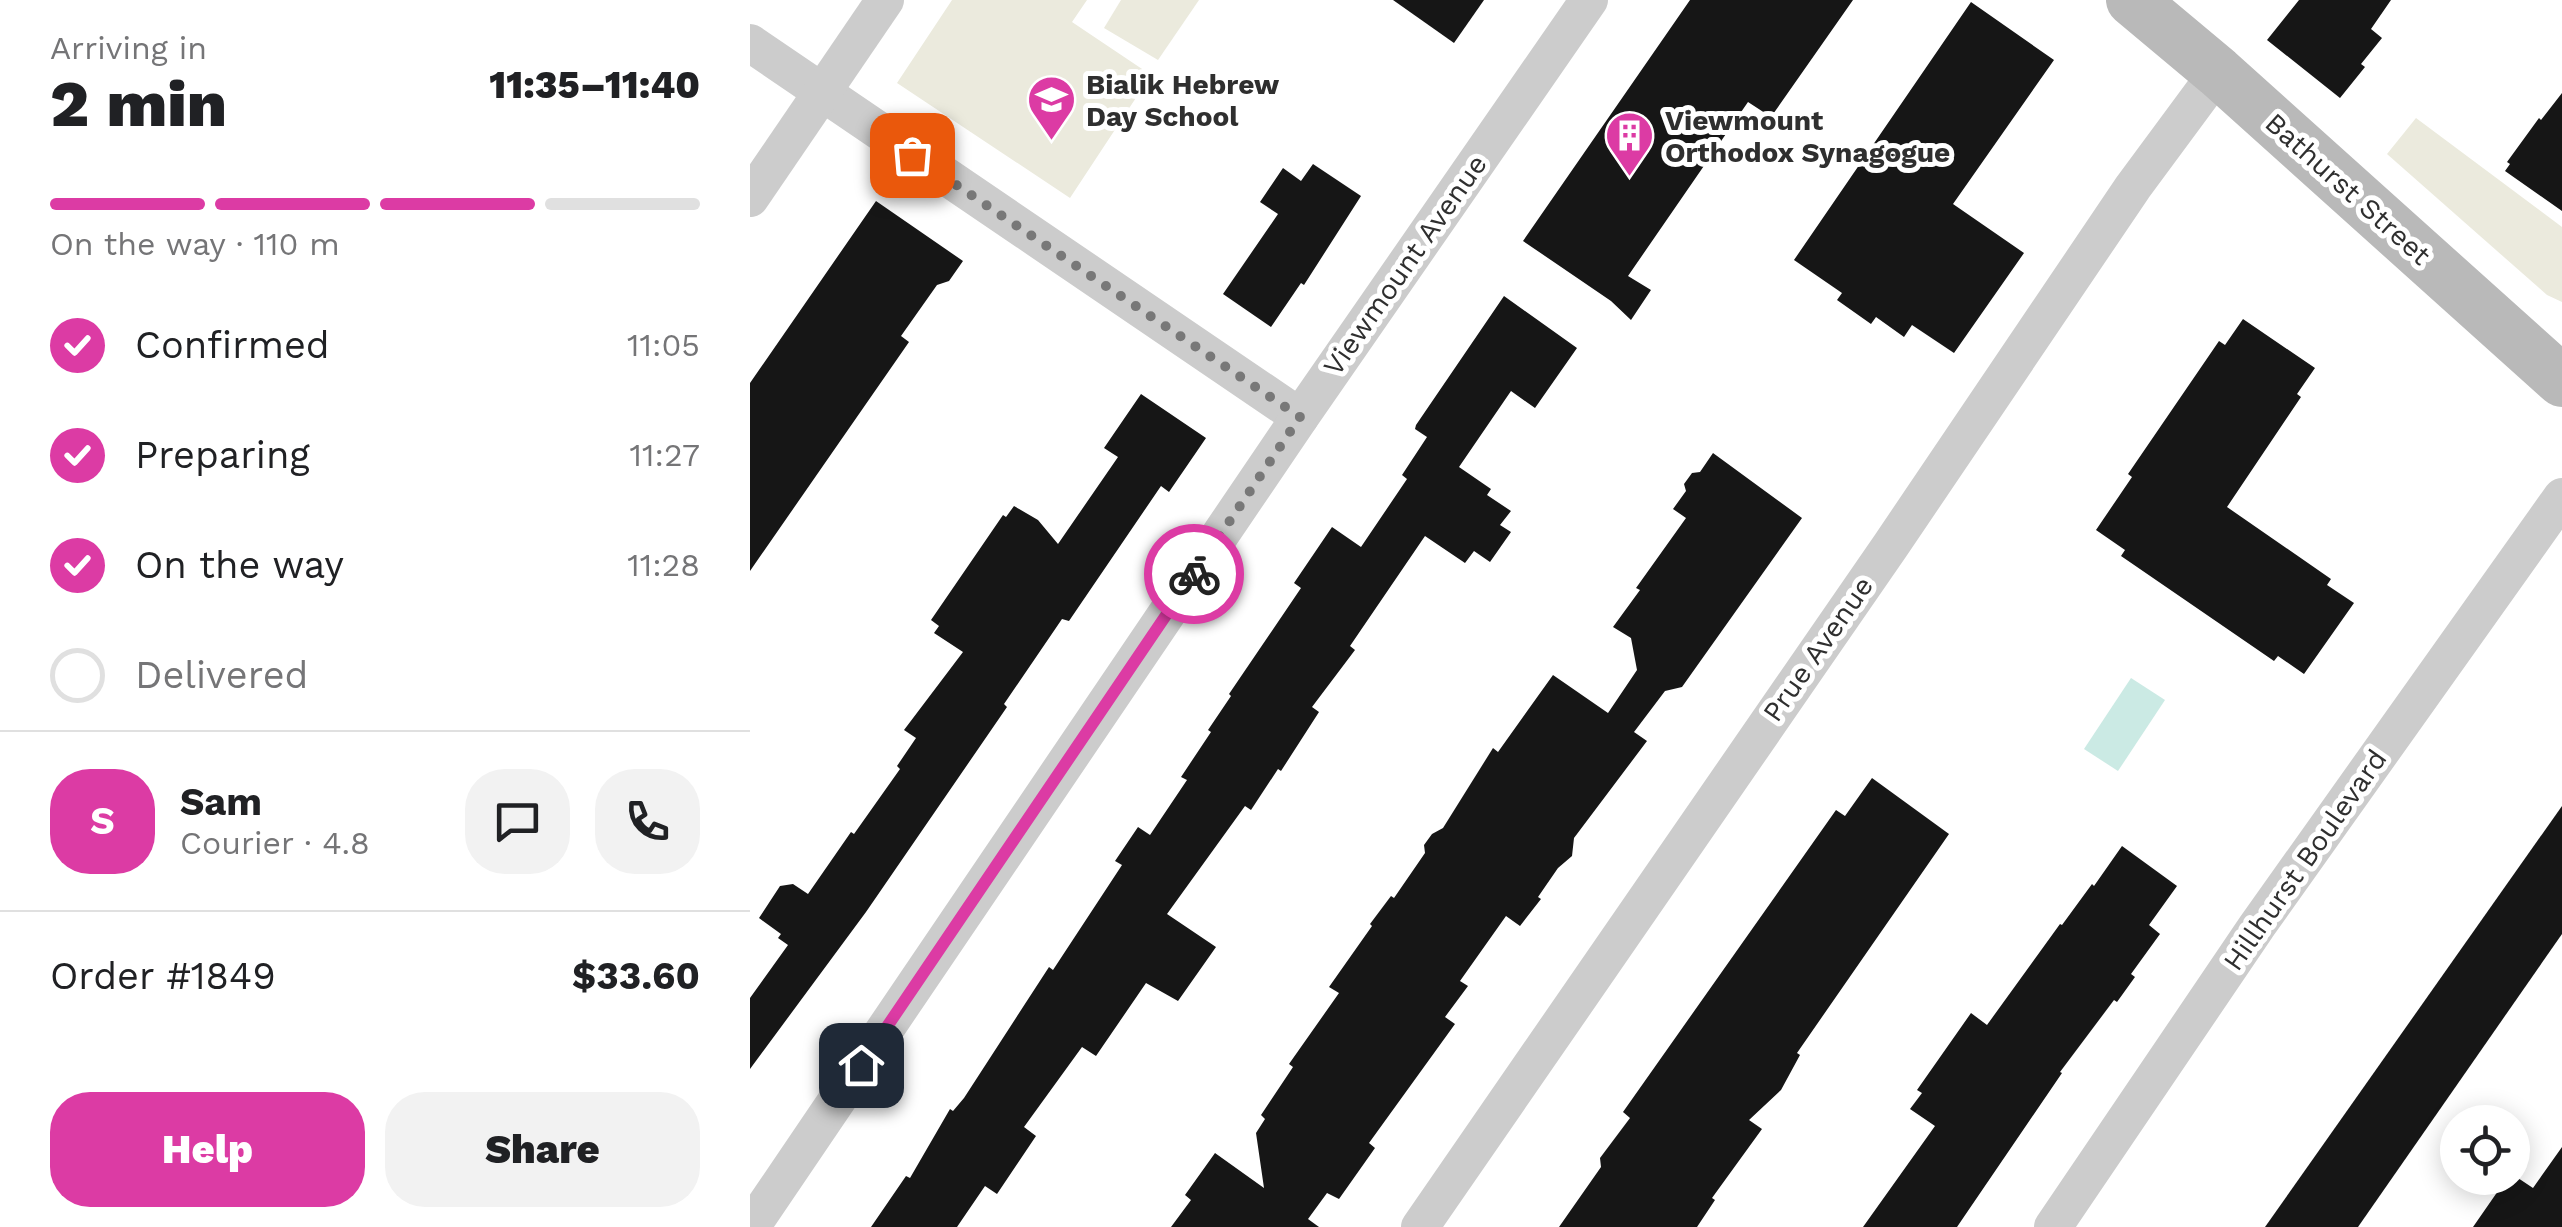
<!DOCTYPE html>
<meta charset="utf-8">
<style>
:root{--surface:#fff;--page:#f2f2f2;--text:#202124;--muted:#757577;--line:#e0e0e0;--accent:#dc3ba4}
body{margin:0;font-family:"Work Sans",sans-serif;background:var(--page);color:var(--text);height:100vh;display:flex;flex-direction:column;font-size:38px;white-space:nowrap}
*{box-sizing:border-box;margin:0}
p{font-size:32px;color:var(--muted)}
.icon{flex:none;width:55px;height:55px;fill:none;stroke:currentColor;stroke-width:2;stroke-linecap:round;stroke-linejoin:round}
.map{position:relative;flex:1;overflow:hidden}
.drawer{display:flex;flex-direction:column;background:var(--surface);width:750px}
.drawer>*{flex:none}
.controls{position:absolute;left:1690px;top:1105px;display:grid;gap:20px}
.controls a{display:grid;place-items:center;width:90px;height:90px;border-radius:50%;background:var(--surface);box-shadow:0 5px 25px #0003;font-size:50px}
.pin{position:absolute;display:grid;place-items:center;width:85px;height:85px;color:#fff;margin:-42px;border-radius:20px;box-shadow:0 5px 15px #0006}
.courier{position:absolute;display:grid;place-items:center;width:100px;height:100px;margin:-50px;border:8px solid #dc3ba4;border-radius:50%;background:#fff;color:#222;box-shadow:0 2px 12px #0007}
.summary em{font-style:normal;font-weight:800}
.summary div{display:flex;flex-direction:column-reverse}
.summary{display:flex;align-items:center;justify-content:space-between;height:170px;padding:0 50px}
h1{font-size:65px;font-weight:800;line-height:75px}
.bar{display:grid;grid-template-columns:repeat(4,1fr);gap:15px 10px;align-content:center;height:120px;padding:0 50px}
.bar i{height:12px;border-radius:8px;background:var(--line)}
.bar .selected{background:var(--accent)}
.bar p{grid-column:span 4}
.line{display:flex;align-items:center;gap:25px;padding:0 50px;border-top:2px solid var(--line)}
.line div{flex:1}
.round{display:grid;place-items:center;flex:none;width:105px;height:105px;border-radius:40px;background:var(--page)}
ol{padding:0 50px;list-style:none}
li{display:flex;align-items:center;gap:30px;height:110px}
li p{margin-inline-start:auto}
li .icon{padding:10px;border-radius:50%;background:var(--accent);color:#fff;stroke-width:4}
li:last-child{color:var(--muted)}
li i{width:55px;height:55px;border:5px solid var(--line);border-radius:50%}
.button{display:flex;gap:20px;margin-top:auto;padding:20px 50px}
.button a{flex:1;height:115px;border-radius:40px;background:var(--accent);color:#fff;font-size:40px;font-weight:800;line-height:115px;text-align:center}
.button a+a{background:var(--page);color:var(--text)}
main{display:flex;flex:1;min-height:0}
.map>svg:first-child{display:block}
.green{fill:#ebeadd}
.water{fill:#cbeae4}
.building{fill:#161616}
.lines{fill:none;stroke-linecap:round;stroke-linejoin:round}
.street{stroke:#ccc;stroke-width:38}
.secondary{stroke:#b9b9b9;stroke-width:52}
.done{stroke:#787878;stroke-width:10;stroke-dasharray:0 18}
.route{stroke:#dc3ba4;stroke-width:12}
.labels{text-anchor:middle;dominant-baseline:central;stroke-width:10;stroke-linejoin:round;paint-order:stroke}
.poi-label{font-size:28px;font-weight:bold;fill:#2f2f2f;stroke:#fff;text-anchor:start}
.street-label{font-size:28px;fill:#2f2f2f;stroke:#fff}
</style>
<main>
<section class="drawer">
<div class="summary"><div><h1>2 min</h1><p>Arriving in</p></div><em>11:35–11:40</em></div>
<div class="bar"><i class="selected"></i><i class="selected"></i><i class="selected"></i><i></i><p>On the way · 110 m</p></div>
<ol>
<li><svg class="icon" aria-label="check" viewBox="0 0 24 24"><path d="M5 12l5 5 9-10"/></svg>Confirmed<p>11:05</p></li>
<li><svg class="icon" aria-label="check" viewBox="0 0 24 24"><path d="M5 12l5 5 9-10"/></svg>Preparing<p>11:27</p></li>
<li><svg class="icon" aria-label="check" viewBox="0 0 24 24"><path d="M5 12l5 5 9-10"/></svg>On the way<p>11:28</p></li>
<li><i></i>Delivered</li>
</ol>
<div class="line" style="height:180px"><b class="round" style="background:var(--accent);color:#fff">S</b><div><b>Sam</b><p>Courier · 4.8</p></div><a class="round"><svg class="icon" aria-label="chat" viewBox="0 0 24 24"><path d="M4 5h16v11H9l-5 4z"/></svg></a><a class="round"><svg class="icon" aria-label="phone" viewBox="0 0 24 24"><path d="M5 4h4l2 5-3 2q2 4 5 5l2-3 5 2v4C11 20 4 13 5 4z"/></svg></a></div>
<div class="line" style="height:130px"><div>Order #1849</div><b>$33.60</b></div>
<div class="button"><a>Help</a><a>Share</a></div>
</section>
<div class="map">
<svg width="1812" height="1227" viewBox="0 0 1812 1227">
<rect width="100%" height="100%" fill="#fff"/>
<g class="green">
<polygon points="202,0 337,0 322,22 401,75 320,198 147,83"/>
<polygon points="371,0 449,0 408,60 354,28"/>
<polygon points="1666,118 1812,227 1812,302 1797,295 1637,154"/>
</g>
<polygon class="water" points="1381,678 1415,700 1368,771 1334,749"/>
<g class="building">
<polygon points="643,0 734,0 704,43"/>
<polygon points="940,0 1103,0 1021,117 998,102 878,276 901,290 881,320 861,301 773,241"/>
<polygon points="1549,0 1641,0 1621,29 1632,38 1611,64 1615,67 1590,98 1517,40"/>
<polygon points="1221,2 1304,60 1203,204 1274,253 1204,353 1162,325 1154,337 1126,317 1121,324 1087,300 1092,293 1044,260"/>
<polygon points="1812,93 1812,211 1755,171 1760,164 1757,162 1789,118 1791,120"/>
<polygon points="563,164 611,196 554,285 551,283 521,327 473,294 528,214 510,202 533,168 551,181"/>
<polygon points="126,201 213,261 199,281 187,285 151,336 159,342 0,571 0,383"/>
<polygon points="754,296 827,348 785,408 761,391 709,467 741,489 737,495 761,511 750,525 761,532 740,562 724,551 715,563 675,536 600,646 605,650 562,707 569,712 531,771 528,769 501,810 495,806 417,914 466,947 428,1001 396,983 346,1056 332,1047 274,1127 286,1136 247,1194 235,1186 207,1227 121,1227 156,1176 160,1178 200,1109 203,1111 214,1098 299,967 303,970 372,865 365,861 388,827 400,835 437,780 431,777 461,732 458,730 481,696 479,694 551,588 544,583 582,527 611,547 657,479 652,475 677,437 665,429 666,425"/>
<polygon points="1493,319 1565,368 1547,394 1551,397 1477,507 1581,579 1577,585 1604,603 1554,674 1528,656 1524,661 1371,556 1375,550 1346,530 1382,477 1378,474 1469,341 1475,345"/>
<polygon points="391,394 456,438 419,492 411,486 319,621 312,619 254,704 257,707 116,912 0,1069 0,998 38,945 28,938 31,934 9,918 30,886 43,884 58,894 101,832 104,834 150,769 147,766 166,738 154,730 213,652 184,633 189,626 181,620 253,515 256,517 264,506 288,520 308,544 368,457 354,448"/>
<polygon points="963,453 1052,518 932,687 915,691 884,732 897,741 824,838 822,856 808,868 788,897 791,899 770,926 756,916 710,981 718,986 695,1017 705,1024 619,1143 625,1148 589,1199 577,1193 558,1219 569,1227 421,1227 441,1200 435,1195 465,1153 514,1188 506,1133 515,1119 511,1115 543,1067 539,1064 589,993 579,987 622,926 620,924 641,896 644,898 675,853 674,845 682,834 693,828 743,748 748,752 803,675 858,713 887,670 881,638 863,627 890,590 886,588 936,518 923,509 936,491 934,484 942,473 950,472"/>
<polygon points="1122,778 1199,834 1047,1053 1050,1055 1031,1090 999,1120 1012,1129 962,1198 965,1200 947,1227 809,1227 851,1167 850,1158 880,1118 873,1112 1086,810 1095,816"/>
<polygon points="1812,806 1812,934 1608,1227 1515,1227"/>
<polygon points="1372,846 1427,886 1399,925 1410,934 1381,974 1385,977 1367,1002 1364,1000 1310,1072 1312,1073 1207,1227 1113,1227 1185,1126 1160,1109 1172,1093 1167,1090 1221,1013 1237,1025 1310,924 1312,925 1342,884 1344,886"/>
<polygon points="1812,1147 1812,1227 1723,1227 1757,1178 1762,1178 1762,1174 1783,1188"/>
</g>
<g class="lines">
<g class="street">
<polyline points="0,43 550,417"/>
<polyline points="0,198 135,0"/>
<polyline points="1,1227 550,417 839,0"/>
<polyline points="670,1227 1141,545 1383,187 1468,72"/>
<polyline points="1303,1227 1507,926 1812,497"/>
</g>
<polyline class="secondary" points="1382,0 1468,72 1812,381"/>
</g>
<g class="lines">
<polyline class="done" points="162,155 550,417 444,574"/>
<polyline class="route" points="111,1065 444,574"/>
</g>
<defs>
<symbol id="school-pin" viewBox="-11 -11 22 30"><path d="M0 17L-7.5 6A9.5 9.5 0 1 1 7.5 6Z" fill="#dc3ba4" stroke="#fff"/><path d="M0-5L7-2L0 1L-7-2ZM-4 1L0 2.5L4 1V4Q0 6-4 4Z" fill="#fff"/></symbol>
<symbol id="building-pin" viewBox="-11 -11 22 30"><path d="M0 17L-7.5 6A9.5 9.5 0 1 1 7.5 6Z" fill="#dc3ba4" stroke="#fff"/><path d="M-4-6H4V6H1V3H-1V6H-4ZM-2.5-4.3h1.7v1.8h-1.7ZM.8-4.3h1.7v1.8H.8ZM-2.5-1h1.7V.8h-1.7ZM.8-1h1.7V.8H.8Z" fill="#fff"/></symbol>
</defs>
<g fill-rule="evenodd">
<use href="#school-pin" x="274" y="72" width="55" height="75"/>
<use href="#building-pin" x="852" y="108" width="55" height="75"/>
</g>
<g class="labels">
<g class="poi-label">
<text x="336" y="84">Bialik Hebrew<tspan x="336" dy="32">Day School</tspan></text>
<text x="915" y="120">Viewmount<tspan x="915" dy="32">Orthodox Synagogue</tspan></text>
</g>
<g class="street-label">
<text transform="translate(1598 189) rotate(42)">Bathurst Street</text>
<text transform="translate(655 265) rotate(-55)">Viewmount Avenue</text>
<text transform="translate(1068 649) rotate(-55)">Prue Avenue</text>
<text transform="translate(1555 860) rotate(-55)">Hillhurst Boulevard</text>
</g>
</g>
</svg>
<div class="controls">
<a><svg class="icon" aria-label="locate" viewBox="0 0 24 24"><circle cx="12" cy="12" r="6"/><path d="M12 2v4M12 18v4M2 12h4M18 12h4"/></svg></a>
</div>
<div class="pin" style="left:162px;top:155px;background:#ea580c"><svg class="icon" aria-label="bag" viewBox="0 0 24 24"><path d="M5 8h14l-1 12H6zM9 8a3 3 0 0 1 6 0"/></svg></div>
<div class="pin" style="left:111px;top:1065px;background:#1f2937"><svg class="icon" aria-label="home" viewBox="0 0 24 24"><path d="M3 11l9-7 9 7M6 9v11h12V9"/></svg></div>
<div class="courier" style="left:444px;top:574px"><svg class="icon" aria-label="bike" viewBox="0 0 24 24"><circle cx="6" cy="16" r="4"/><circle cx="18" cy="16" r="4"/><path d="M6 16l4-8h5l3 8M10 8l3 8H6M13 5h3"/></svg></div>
</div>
</main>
